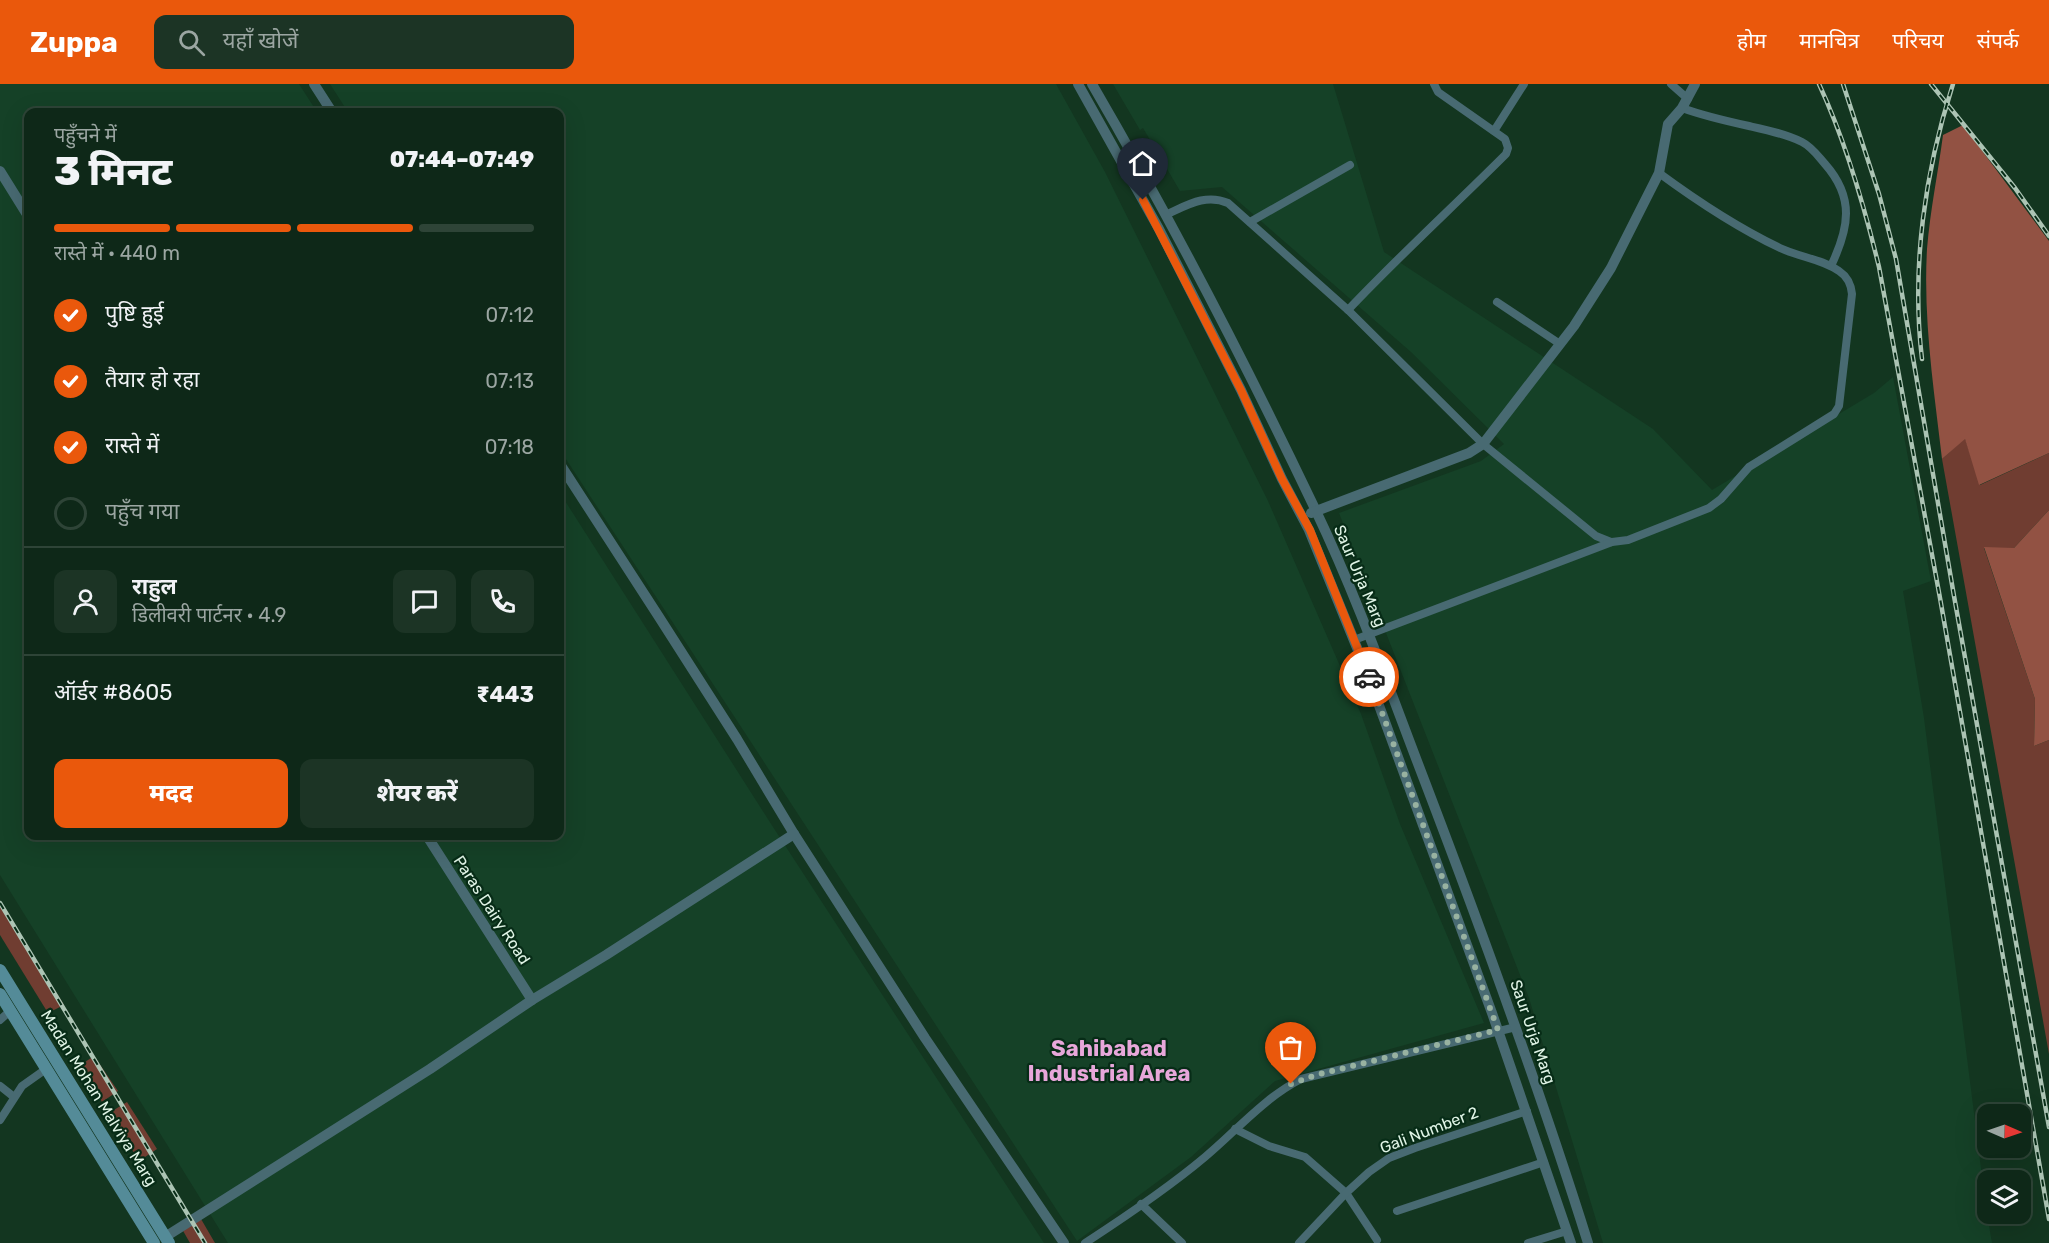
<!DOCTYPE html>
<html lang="hi">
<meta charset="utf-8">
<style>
:root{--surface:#0e2818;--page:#1c3425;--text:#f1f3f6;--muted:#9ba6a2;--line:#2e4437;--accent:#ea580c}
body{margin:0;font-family:Rubik,"Noto Sans Devanagari",sans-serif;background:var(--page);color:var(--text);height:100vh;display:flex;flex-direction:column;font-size:22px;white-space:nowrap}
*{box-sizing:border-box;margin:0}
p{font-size:20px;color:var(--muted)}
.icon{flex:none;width:33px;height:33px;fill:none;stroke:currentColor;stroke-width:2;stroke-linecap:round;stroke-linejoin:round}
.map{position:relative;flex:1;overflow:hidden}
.side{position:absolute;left:24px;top:24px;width:540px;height:732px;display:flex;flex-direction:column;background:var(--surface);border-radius:12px;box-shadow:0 6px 24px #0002,0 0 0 2px var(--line)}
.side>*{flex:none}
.needle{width:39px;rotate:92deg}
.tools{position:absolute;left:1977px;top:1020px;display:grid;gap:12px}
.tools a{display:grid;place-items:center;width:54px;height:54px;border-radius:12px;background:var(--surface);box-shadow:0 6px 24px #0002,0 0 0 2px var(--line);font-size:30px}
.pin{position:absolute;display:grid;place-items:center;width:51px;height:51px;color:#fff;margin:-62px -26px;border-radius:50% 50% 50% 0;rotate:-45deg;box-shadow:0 0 6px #0007}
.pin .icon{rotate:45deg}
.courier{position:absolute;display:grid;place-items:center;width:60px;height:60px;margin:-30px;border:4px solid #ea580c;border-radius:50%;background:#fff;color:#222;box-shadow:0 2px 8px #0007}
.summary em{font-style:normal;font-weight:800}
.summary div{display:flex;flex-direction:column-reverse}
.summary{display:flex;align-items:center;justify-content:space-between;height:102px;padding:0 30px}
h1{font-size:39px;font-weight:800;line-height:45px}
.bar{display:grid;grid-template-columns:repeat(4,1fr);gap:9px 6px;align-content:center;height:72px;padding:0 30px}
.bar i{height:8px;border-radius:4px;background:var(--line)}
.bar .on{background:var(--accent)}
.bar p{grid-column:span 4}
.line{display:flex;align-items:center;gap:15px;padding:0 30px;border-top:2px solid var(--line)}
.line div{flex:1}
.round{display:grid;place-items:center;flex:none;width:63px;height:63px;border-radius:12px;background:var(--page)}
ol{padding:0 30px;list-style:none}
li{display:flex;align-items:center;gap:18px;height:66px}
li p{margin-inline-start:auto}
li .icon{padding:6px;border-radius:50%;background:var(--accent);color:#fff;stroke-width:4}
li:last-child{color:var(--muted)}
li i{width:33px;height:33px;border:3px solid var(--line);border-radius:50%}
.button{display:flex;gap:12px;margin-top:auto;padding:12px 30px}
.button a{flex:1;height:69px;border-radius:12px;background:var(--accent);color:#fff;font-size:24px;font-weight:800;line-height:69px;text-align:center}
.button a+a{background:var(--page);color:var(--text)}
header{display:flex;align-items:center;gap:36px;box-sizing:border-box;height:84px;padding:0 30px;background:var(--accent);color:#fff}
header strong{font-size:28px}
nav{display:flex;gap:33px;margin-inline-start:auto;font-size:21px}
.search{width:420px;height:54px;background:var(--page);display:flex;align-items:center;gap:15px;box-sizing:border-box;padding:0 21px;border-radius:12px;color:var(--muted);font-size:22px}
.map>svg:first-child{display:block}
.built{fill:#154127}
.green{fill:#703d31}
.forest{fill:#925243}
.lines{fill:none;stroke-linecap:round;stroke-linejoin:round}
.minor{stroke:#486a72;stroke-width:8}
.tertiary{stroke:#486a72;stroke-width:10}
.secondary{stroke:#548b98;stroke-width:12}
.rail-casing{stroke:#acc4b4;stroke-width:4.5}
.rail{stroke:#072c17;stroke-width:2;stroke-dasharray:7;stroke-linecap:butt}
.done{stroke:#98b2a1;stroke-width:6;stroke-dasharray:0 10.8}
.route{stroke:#ea580c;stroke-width:8}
.labels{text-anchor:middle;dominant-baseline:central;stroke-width:4.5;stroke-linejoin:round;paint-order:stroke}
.street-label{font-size:16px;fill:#e0f4e6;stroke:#072c17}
.district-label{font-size:22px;font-weight:bold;fill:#e7a7da;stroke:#072c17}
</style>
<header>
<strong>Zuppa</strong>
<div class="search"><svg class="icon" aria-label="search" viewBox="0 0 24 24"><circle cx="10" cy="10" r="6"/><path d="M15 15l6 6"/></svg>यहाँ खोजें</div>
<nav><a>होम</a><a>मानचित्र</a><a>परिचय</a><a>संपर्क</a></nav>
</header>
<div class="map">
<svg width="2049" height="1159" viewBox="0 0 2049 1159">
<rect width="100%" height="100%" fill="#133620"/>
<g class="built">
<polygon points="0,0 299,0 317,28 28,28 28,752 560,752 560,409 773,743 1044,1159 228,1159 0,791"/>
<polygon points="330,0 1056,0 1105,88 1268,417 1361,630 1400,740 1484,939 1275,997 1191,1073 1077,1157 560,366 560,28 348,28"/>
<polygon points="1113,0 1333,0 1384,168 1653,345 1712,406 1874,309 1893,293 1931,497 1903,507 1924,634 1986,1124 1992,1159 1603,1159 1529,914 1339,429 1481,377 1504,360 1411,268 1222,103 1180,107 1143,44 1140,46"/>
</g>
<g class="green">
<polygon points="1965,354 1980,401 2049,369 2049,426 2014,464 1984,464 2035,615 2034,662 2049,656 2049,970 1942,375"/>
<polygon points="0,818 64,921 48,929 0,851"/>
<polygon points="94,972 118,1007 102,1018 79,982"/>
<polygon points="127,1018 157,1065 139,1077 109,1029"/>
<polygon points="201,1135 215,1159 190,1159 182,1145"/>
</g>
<g class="forest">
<path d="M1963,41L2049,157V369L1979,401L1965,355L1942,375C1934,306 1923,236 1927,165C1930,127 1938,89 1943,51Z"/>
<polygon points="2049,426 2049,656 2034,662 2035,615 1984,463 2014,464"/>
</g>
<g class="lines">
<g class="minor">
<polyline points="1671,0 1688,15"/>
<path d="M1682,24C1704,32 1726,37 1749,42C1767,46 1786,50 1802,58C1812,63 1818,72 1825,80C1855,114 1849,144 1831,182"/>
<polyline points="1494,47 1524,0"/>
<path d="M1165,131C1186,122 1205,109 1228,119L1348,226L1483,360L1596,452L1611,458"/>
<polyline points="1250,138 1350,81"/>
<polyline points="1497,218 1560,260"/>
<path d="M1348,226C1399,172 1454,122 1506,70L1508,64L1505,55L1438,8L1434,0"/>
<path d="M1354,556L1612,458L1628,456L1709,424L1721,415L1749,383L1826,335L1834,330L1839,322L1852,210C1851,200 1848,193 1839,187C1822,175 1799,173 1780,164C1736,143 1697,117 1659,89"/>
<polyline points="0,936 10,927"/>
<polyline points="0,1002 14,1013"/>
<polyline points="0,1036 22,1002 46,985"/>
<polyline points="1235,1045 1269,1062 1305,1073 1346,1109 1377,1156"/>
<polyline points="1141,1120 1182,1159"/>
<polyline points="1397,1127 1544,1078"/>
<path d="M1085,1159C1125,1133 1167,1105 1205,1073C1236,1047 1264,1014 1301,995L1516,943"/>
<polyline points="1299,1159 1346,1109 1369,1088 1389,1074 1415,1064 1527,1027"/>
<polyline points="1528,1159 1567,1147"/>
</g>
<g class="tertiary">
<polyline points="314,0 332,28"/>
<polyline points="1078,0 1159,145 1241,306 1282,395 1309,446 1366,586 1492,929 1571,1159"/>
<path d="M1092,0C1173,139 1247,282 1316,427C1358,515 1390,607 1425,698C1483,850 1539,1003 1588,1159"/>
<polyline points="0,87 28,132"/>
<polyline points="560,380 659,533 737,655 794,750 925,954 1064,1159"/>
<polyline points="1311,429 1469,369 1483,360 1574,242 1611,184 1659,89 1668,40 1682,24 1695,0"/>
<polyline points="427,752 532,916"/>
<polyline points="165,1153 430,985 532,916 606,871 794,750"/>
</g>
<g class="secondary">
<polyline points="0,886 169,1159"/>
<polyline points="0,910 154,1159"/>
</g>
<defs>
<g id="rail">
<path d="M1819,0C1846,58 1864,121 1879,183L1940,514L2049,1135"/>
<polyline points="1843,0 1879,110 1896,175 1954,512 2049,1043"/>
<polyline points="1931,0 2015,104 2049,152"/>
<path d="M1922,275C1911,183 1925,87 1953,0"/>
<polyline points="0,819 205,1159"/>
</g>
</defs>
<use href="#rail" class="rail-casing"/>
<use href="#rail" class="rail"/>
</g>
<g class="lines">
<polyline class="done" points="1291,1000 1316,991 1498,946 1369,593"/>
<polyline class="route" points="1143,116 1241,306 1282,395 1310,446 1369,593"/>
</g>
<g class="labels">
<g class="street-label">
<text transform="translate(1360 492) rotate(67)">Saur Urja Marg</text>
<text transform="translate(492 826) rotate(57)">Paras Dairy Road</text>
<text transform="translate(1533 948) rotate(71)">Saur Urja Marg</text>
<text transform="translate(99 1014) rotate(58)">Madan Mohan Malviya Marg</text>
<text transform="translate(1429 1046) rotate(-21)">Gali Number 2</text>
</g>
<g class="district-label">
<text x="1109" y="964">Sahibabad<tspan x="1109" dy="25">Industrial Area</tspan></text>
</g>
</g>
</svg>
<div class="tools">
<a><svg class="needle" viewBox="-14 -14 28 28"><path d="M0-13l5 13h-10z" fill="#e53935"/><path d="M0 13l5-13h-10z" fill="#9ba6a2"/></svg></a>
<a><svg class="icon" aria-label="layers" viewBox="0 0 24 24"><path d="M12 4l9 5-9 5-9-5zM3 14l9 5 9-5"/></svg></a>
</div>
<div class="pin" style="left:1291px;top:1000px;background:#ea580c"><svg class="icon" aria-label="bag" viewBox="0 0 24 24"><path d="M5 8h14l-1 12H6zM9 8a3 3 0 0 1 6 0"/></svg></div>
<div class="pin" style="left:1143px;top:116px;background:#1f2937"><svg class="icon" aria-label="home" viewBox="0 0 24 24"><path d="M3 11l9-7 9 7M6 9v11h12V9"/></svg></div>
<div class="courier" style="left:1369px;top:593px"><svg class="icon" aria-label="car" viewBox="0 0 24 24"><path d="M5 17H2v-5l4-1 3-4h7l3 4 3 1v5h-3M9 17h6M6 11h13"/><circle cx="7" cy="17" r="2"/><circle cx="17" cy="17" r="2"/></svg></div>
<section class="side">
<div class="summary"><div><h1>3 मिनट</h1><p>पहुँचने में</p></div><em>07:44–07:49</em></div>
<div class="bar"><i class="on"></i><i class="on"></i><i class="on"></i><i></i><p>रास्ते में · 440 m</p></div>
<ol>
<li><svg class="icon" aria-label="check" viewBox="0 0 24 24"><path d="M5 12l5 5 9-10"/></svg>पुष्टि हुई<p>07:12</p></li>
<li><svg class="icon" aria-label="check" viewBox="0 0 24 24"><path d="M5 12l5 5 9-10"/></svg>तैयार हो रहा<p>07:13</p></li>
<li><svg class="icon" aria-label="check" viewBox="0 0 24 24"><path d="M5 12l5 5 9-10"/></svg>रास्ते में<p>07:18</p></li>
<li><i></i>पहुँच गया</li>
</ol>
<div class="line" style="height:108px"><a class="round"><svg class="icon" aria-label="person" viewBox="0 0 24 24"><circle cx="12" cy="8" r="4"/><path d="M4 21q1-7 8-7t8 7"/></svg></a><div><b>राहुल</b><p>डिलीवरी पार्टनर · 4.9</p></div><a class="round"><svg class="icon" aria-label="chat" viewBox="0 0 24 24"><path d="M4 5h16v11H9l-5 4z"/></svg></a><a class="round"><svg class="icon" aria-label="phone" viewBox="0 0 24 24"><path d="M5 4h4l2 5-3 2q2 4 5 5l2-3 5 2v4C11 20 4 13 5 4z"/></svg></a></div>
<div class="line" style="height:78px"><div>ऑर्डर #8605</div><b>₹443</b></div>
<div class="button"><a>मदद</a><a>शेयर करें</a></div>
</section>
</div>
